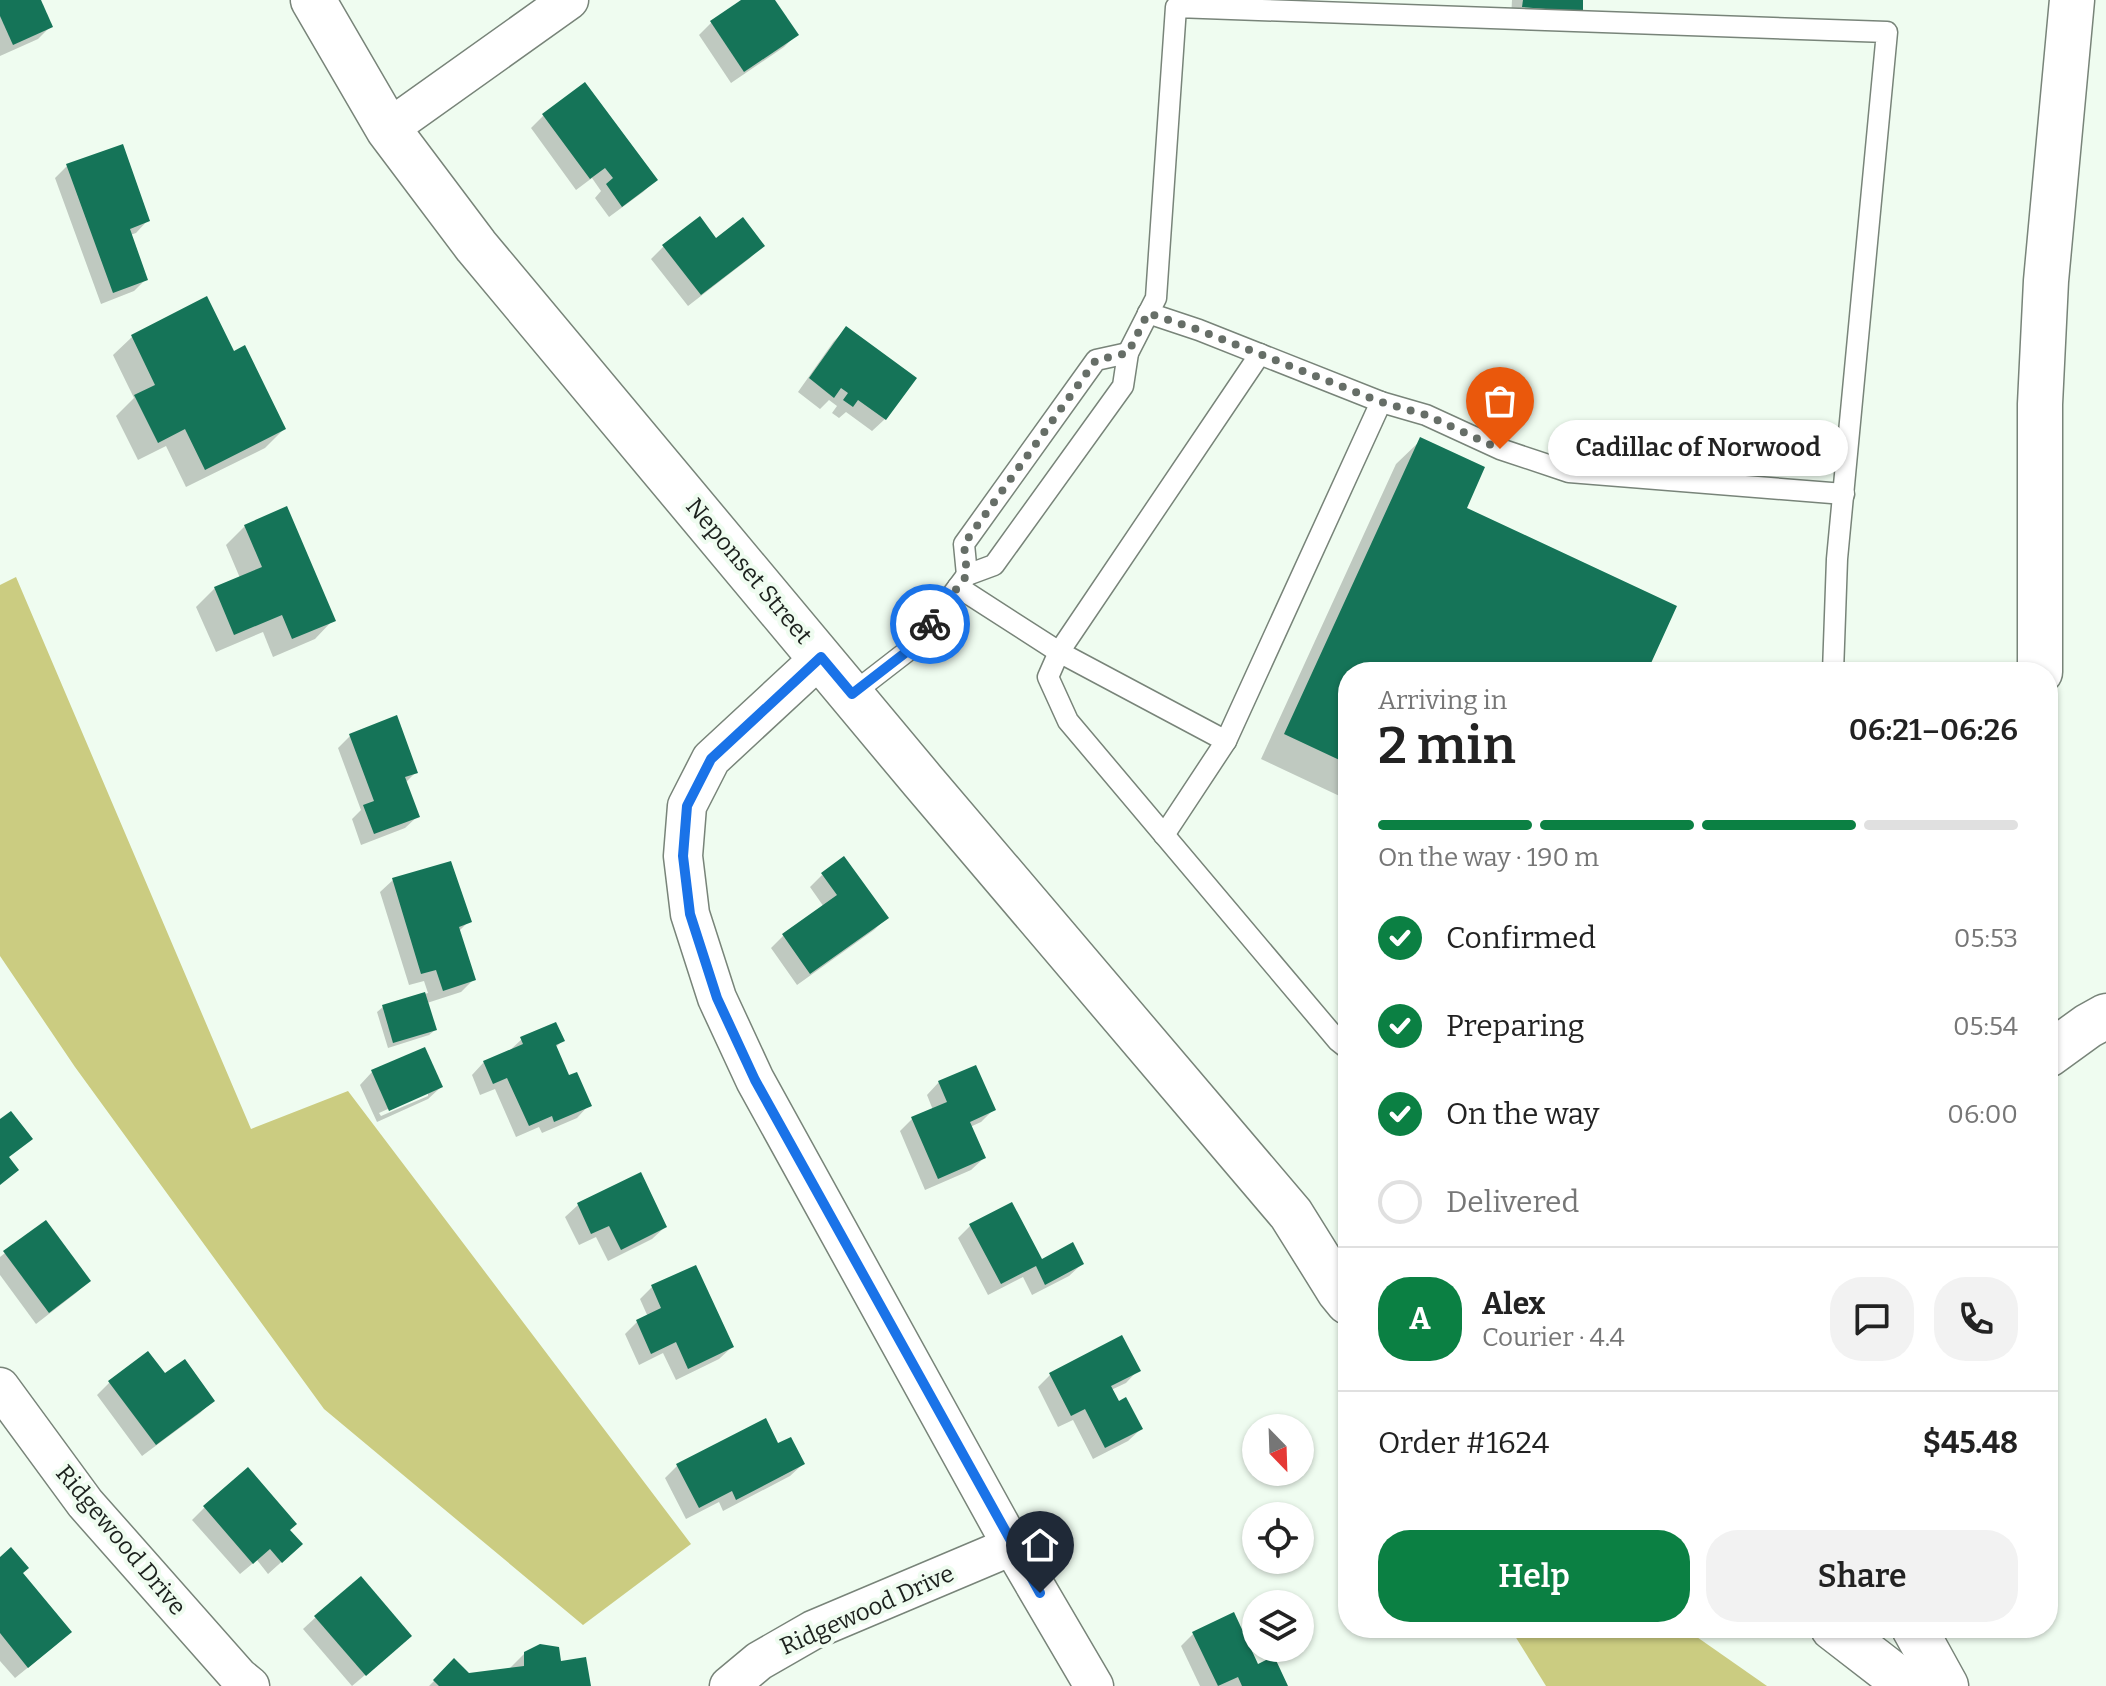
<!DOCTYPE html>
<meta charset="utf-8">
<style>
:root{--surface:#fff;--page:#f2f2f2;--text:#222;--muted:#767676;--line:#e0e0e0;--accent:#0b8043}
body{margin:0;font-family:Bitter,serif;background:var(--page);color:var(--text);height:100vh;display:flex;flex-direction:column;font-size:30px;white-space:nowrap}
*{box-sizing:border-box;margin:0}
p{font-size:26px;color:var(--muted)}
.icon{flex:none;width:44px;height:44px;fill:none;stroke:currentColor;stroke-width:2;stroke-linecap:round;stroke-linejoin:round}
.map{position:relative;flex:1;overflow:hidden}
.panel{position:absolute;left:1338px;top:662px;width:720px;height:976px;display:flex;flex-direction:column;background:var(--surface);border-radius:32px;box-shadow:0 2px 6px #0004}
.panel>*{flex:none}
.needle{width:52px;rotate:157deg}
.buttons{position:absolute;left:1242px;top:1414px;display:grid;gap:16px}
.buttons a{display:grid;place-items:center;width:72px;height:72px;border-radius:50%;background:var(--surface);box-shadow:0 2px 6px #0004;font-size:40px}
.pin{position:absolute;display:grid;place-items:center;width:68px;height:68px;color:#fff;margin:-82px -34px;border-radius:50% 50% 50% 0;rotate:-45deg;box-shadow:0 0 8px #0007}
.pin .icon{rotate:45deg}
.courier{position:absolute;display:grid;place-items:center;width:80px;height:80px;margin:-40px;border:6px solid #1a73e8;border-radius:50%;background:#fff;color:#222;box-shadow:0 2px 10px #0007}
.bubble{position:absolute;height:56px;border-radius:28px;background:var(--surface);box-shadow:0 2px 6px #0004;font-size:26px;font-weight:600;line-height:56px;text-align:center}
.head em{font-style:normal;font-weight:600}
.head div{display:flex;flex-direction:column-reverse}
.head{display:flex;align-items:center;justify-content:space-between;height:136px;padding:0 40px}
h1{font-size:52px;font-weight:600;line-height:60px}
.bar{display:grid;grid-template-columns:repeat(4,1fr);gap:12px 8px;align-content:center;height:96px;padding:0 40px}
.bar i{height:10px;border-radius:6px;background:var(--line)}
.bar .on{background:var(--accent)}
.bar p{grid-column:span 4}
.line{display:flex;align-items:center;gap:20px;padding:0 40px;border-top:2px solid var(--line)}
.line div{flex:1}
.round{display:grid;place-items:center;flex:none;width:84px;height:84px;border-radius:32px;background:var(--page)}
ol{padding:0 40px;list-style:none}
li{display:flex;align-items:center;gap:24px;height:88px}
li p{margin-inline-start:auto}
li .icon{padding:8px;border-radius:50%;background:var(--accent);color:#fff;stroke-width:4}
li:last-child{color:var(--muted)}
li i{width:44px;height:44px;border:4px solid var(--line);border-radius:50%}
.action{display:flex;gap:16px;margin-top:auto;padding:16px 40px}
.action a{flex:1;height:92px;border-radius:32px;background:var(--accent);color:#fff;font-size:32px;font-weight:600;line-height:92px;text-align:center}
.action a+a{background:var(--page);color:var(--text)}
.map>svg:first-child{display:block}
.forest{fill:#cbcc81}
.shadow{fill:#0003;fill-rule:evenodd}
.building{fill:#157458}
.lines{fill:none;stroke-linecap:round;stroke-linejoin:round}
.lane-casing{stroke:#788479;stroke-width:23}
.street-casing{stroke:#788479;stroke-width:41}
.secondary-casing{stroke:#788479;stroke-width:47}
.primary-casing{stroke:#788479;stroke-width:47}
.lane{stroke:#fff;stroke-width:20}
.street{stroke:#fff;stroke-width:38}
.secondary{stroke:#fff;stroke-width:44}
.primary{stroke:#fff;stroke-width:44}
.done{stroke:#666e67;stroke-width:8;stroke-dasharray:0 14.4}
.route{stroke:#1a73e8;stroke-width:10}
.labels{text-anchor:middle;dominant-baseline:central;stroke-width:8;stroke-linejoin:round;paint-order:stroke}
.street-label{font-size:24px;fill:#1c211d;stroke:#effcf0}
</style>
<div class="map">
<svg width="2106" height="1686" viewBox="0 0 2106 1686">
<rect width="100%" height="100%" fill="#effcf0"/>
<g class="forest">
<polygon points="16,577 251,1129 348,1091 691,1544 583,1625 324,1409 75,1067 0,956 0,585"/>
<polygon points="1510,1628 1684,1628 1767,1686 1546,1686"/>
</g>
<g class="shadow">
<polygon points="0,0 39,0 50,27 38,39 0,56"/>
<polygon points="745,0 773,0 796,35 784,47 731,83 699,35 711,23"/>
<polygon points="1512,0 1581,0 1581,11 1511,19"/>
<polygon points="585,85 656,179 643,192 609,217 595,198 601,191 592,178 576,190 531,128 543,116"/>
<polygon points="68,165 148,220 136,233 130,235 146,279 134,291 101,304 55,178"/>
<polygon points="699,219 716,241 762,245 750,258 688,306 651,259 663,247"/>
<polygon points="206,299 233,353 284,429 265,448 186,487 166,446 138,460 116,416 134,398 113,355 132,337"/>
<polygon points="846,329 885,419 872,431 846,412 839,418 832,413 837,406 829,400 820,409 798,392 834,341"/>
<polygon points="1421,440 1464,509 1644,672 1348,672 1348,800 1261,759 1396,464"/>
<polygon points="245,526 333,620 315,639 273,657 263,632 216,652 196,607 215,588 240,578 226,545"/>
<polygon points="350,736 416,772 405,783 418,816 405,828 361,845 352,819 361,810 338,748"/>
<polygon points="822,875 886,918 874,930 797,985 771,948 783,936 824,907 810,887"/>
<polygon points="393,880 469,921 458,932 473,980 461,992 427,1003 435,1030 429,1035 388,1048 377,1012 383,1007 428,993 424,981 409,985 380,892"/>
<polygon points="522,1039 562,1041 555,1048 568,1078 589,1105 577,1118 542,1133 539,1127 516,1137 495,1089 480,1095 472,1075 484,1062 508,1052"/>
<path d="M372,1072L441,1087L428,1099L377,1122L360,1085ZM428,1091V1096L381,1116L379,1113Z"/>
<polygon points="939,1082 993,1110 981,1122 970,1127 984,1158 971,1170 925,1190 900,1131 912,1119 933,1110 927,1095"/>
<polygon points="640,1175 665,1227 652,1239 608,1261 596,1237 579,1245 565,1217 578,1205"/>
<polygon points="970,1226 1041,1262 1082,1264 1069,1276 1032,1295 1023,1277 988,1295 958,1238"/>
<polygon points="5,1253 89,1281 76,1293 36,1324 0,1275 0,1257"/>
<polygon points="652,1287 732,1347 719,1359 676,1380 663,1353 639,1365 625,1334 637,1322 648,1317 640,1299"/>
<polygon points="148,1354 165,1376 213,1400 200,1413 142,1456 97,1395 109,1383"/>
<polygon points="1138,1370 1126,1383 1111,1390 1118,1404 1141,1429 1128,1441 1093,1459 1073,1420 1058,1427 1038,1387 1050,1375"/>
<polygon points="778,1446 803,1464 790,1476 723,1511 719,1502 686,1519 665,1478 677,1466"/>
<polygon points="205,1507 288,1530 288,1556 268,1574 257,1560 240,1574 192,1520"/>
<polygon points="0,1559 21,1573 57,1644 15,1678 0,1661"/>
<polygon points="316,1617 397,1648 352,1686 303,1629"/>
<polygon points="1193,1634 1257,1666 1285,1686 1200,1686 1181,1646"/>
<polygon points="525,1653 559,1663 589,1686 429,1686 454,1661 468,1675 508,1670"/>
</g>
<g class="building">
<polygon points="0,0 41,0 53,27 13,45 0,16"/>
<polygon points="741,0 775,0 799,35 744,72 710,21"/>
<polygon points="1523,0 1583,0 1583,12 1522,7"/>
<polygon points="585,82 658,180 622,207 606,184 613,178 605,168 590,179 542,114"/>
<polygon points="123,144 150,221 130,229 148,280 113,293 66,164"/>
<polygon points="700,216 716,238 743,217 765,246 701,295 662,245"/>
<polygon points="207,296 234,351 245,345 286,429 205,470 185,429 158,443 134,395 155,385 131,335"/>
<polygon points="846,326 917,378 886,420 858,400 853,407 843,400 848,393 841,388 834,398 809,378"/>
<polygon points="1420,437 1485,467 1467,508 1677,606 1647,672 1348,672 1348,764 1284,734"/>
<polygon points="287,506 336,621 292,639 282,615 234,635 214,587 262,567 244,525"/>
<polygon points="397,715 418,773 405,777 420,817 374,834 363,805 374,801 349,734"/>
<polygon points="844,856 889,918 810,974 782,934 837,895 821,873"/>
<polygon points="451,861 472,922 459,927 476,980 443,991 436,970 421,974 392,878"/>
<polygon points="425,992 437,1030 393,1043 382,1005"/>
<polygon points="556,1022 565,1041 556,1045 569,1075 577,1072 592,1106 554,1122 552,1116 529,1126 507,1078 493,1084 483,1061 523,1044 520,1037"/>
<polygon points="425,1047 443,1087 389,1111 371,1070"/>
<polygon points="976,1065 996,1110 970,1122 986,1158 938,1179 911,1117 947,1102 938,1081"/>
<polygon points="11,1111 33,1139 9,1157 19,1170 0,1185 0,1119"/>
<polygon points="641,1172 667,1227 621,1250 609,1226 591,1234 577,1203"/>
<polygon points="1012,1202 1042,1259 1073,1242 1084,1264 1045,1285 1036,1266 1001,1284 969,1224"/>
<polygon points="46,1220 91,1281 49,1313 3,1251"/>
<polygon points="696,1265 734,1347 688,1369 676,1342 651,1354 636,1320 661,1308 651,1285"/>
<polygon points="1122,1335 1141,1371 1111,1386 1119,1401 1126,1397 1143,1429 1105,1448 1085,1409 1071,1416 1049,1373"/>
<polygon points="148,1351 165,1373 185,1359 215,1401 156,1445 108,1381"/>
<polygon points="766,1418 778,1443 791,1437 805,1464 736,1500 732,1491 699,1508 676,1464"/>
<polygon points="248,1467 297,1524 290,1530 303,1544 282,1563 270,1549 253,1564 203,1506"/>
<polygon points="11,1547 29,1568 23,1573 72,1632 28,1668 0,1633 0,1557"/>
<polygon points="361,1576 412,1636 366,1676 314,1616"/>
<polygon points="1234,1612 1258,1664 1274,1656 1288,1686 1242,1686 1238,1677 1218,1686 1192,1632"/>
<polygon points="540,1644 559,1647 561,1661 586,1657 591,1686 439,1686 433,1680 454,1658 469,1673 524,1666 524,1652"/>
</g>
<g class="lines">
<defs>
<g id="lane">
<polyline points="1148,313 1199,330 1381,402 1426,415 1500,449 1569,472 1844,494"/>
<polyline points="1260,354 1059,652 1048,677 1068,721 1338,1041 1348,1049"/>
<polyline points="967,575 964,544 1096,360 1128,353"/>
<polyline points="958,587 1059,652 1226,741"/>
<polyline points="852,694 914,646 967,575 994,565 1123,386 1128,353 1156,298 1176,7 1887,32 1837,559 1833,672"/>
<polyline points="1164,835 1226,741 1381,402"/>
</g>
<g id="street">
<polyline points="388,129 569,0"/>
<polyline points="821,657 711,759 687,806 683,856 690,914 717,998 755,1080 1012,1546 1094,1686"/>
<polyline points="0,1387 85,1503 239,1677 250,1686"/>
<polyline points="729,1686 759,1661 813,1630 1012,1546"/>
</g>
<g id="secondary">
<polyline points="313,0 388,129 476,246 922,780 1291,1214 1339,1291 1348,1302"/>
<polyline points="2048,1055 2088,1026 2106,1016"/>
<polyline points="1833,1628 1908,1686"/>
<polyline points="1914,1628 1946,1686"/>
</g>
<polyline id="primary" points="2040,672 2040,404 2046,281 2072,0"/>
</defs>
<use href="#lane" class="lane-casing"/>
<use href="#street" class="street-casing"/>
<use href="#secondary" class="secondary-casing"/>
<use href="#primary" class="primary-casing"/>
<use href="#lane" class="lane"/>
<use href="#street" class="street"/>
<use href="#secondary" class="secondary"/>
<use href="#primary" class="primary"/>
</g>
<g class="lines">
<polyline class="done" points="930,624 967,575 964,544 1096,360 1128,353 1148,313 1199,330 1381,402 1426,415 1500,449"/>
<polyline class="route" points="930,624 914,646 852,694 821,657 711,759 687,806 683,856 690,914 717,998 755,1080 1040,1593"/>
</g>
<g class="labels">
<g class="street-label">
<text transform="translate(749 571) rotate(50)">Neponset Street</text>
<text transform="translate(121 1540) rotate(50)">Ridgewood Drive</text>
<text transform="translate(867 1610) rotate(-24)">Ridgewood Drive</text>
</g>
</g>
</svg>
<div class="buttons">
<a><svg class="needle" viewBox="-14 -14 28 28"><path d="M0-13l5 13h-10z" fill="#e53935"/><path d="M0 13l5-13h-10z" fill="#767676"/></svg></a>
<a><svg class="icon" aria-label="locate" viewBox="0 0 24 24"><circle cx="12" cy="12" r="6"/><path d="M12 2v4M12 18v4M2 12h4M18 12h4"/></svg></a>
<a><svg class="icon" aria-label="layers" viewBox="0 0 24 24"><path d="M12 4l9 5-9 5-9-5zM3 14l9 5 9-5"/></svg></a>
</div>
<div class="pin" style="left:1500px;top:449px;background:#ea580c"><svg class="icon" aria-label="bag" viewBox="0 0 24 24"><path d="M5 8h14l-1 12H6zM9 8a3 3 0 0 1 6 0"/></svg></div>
<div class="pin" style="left:1040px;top:1593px;background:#1f2937"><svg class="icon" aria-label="home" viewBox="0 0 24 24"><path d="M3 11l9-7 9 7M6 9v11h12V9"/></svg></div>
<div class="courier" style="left:930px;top:624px"><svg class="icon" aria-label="bike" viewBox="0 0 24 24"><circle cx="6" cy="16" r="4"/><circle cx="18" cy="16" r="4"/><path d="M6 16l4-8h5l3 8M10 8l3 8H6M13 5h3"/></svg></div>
<div class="bubble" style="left:1548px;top:420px;width:300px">Cadillac of Norwood</div>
<section class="panel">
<div class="head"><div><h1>2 min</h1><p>Arriving in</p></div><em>06:21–06:26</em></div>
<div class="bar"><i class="on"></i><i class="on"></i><i class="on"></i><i></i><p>On the way · 190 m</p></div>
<ol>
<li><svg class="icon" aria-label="check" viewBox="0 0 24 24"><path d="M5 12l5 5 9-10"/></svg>Confirmed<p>05:53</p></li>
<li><svg class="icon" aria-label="check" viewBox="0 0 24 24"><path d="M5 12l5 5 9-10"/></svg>Preparing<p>05:54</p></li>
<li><svg class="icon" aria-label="check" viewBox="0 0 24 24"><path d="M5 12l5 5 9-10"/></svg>On the way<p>06:00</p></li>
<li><i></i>Delivered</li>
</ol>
<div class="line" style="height:144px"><b class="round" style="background:var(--accent);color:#fff">A</b><div><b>Alex</b><p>Courier · 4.4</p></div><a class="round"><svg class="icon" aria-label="chat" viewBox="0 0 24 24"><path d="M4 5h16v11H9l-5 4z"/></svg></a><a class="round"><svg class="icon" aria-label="phone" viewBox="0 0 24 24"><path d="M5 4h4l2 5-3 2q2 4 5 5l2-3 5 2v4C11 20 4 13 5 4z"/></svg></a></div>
<div class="line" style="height:104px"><div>Order #1624</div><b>$45.48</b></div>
<div class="action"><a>Help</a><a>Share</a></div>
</section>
</div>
